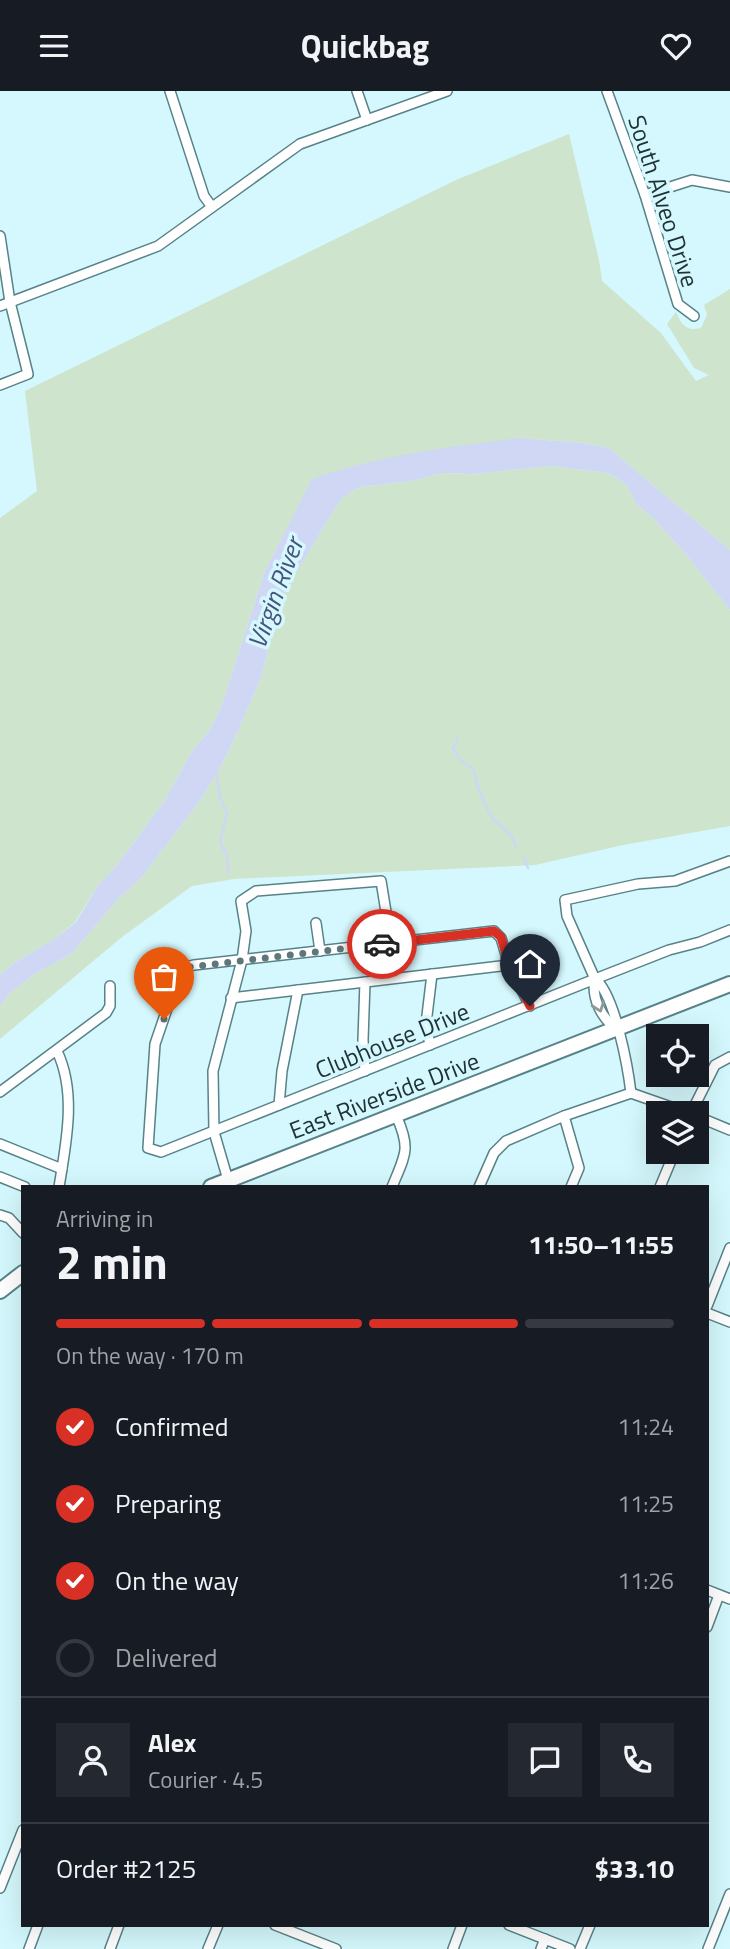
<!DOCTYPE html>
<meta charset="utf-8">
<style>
:root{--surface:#171b24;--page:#242831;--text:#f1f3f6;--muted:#9ea1a6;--line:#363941;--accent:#d93025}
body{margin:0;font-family:"Titillium Web",sans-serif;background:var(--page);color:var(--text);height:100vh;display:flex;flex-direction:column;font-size:26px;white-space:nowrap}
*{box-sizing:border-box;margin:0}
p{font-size:23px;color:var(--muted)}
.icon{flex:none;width:38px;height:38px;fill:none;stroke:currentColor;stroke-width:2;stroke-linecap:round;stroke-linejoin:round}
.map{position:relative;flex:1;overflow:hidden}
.panel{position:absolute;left:21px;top:1094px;width:688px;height:742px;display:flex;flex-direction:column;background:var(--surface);border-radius:0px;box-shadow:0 7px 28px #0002}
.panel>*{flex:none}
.fabs{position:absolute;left:646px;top:933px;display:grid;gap:14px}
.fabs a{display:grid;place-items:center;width:63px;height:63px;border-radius:0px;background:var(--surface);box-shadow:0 7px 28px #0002;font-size:35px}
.pin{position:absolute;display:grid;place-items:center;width:60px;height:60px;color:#fff;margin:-72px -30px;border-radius:50% 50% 50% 0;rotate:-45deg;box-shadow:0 0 7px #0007}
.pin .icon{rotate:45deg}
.courier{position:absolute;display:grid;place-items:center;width:70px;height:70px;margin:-35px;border:5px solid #d93025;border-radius:50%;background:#fff;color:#222;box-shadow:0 2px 9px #0007}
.summary em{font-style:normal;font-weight:700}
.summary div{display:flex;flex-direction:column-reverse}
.summary{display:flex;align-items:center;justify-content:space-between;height:119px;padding:0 35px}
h1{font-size:46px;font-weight:700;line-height:52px}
.bar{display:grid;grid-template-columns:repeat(4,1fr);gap:10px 7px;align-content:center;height:84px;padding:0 35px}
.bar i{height:9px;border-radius:5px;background:var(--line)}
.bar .on{background:var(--accent)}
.bar p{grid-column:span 4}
.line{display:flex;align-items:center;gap:18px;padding:0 35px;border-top:2px solid var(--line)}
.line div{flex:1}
.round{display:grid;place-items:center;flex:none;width:74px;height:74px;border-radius:0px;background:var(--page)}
ol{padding:0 35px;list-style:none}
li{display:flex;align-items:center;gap:21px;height:77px}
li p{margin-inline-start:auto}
li .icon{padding:7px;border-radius:50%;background:var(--accent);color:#fff;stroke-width:4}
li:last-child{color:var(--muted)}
li i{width:38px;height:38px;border:4px solid var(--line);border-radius:50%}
header{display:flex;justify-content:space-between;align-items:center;height:91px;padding:0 35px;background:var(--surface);font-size:32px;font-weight:700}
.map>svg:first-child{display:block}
.green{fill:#cee4cc}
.water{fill:#cfd7f4}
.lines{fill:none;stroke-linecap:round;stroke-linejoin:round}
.stream{stroke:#cfd7f4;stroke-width:2.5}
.street-casing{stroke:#578288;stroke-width:12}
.primary-casing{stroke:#578288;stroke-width:18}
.street{stroke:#fff;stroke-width:9}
.primary{stroke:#fff;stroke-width:14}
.oneway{stroke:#90989a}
.done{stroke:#5f777b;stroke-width:7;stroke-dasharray:0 12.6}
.route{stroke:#d93025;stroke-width:9}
.labels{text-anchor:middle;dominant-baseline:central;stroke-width:7;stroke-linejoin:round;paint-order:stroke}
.street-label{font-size:24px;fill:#203235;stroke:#d4f8fd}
.water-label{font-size:26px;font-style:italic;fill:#48537d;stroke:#d4f8fd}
</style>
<header><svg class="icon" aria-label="menu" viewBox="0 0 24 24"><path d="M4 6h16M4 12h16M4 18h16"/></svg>Quickbag<svg class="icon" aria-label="heart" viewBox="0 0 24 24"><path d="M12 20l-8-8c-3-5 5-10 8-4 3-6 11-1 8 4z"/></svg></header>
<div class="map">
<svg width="730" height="1858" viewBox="0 0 730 1858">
<rect width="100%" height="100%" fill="#d4f8fd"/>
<g class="green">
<path d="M569,43L599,169L602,190L661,242L696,290L709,284L694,277L667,233L676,221C681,233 686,241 701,237L707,224L704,214L730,198V459L609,357L583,352L521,347L313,388L265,480L222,614L210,639L191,662L165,709L118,773L99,793L75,831L56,847L14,872L0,884V427L37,400L25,300L456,89Z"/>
<polygon points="551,375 608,382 626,393 636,413 652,426 685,462 730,519 730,735 623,754 535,774 234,788 192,795 122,846 0,948 0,915 8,904 33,884 71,863 120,806 141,787 199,711 220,677 239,638 261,586 280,513 291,490 341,408 359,396 411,390 442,382 472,383"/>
</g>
<path class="water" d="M521,347L583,352L609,357L730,459V519L685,462L652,426L636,413L626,393L608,382L551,375L472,383L442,382L411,390L359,396L341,408L291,490L280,513L261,586L239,638L220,677L199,711L141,787L120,806L71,863L33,884L8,904L0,915V884L14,872L56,847L76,831L99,793L118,773L165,709L191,662L210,639L222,614L265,480L312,388C381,364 449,356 521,347Z"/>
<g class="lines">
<g class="stream">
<path d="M458,648L453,657L460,669L474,679C475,690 487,724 496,731C506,739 512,742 516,756"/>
<polyline points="216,682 220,706 227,722 220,752 227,764 228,783"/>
<polyline points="524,767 528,777"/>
</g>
<defs>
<g id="street">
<polyline points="170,0 204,105 212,116"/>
<polyline points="357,0 367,29"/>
<polyline points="607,0 645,104 678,213 694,225"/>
<polyline points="645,104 692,89 730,96"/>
<polyline points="0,145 10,211 28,283 0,294"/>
<polyline points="0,215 158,155 300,53 447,0"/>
<polyline points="316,832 320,860"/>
<path d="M595,888C591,908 602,927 617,939"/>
<polyline points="231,907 509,874"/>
<polyline points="530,915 509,874 501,847 494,840 194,874 181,877 155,953 148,1057 161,1061 595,888 669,859 700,851 730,839"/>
<polyline points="430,954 426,933 432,883"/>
<path d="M57,960C77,1002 66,1052 59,1096"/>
<polyline points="365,980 363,949 365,891"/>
<polyline points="0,1001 106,922 110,915 110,895"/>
<path d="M631,1002C628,977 615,903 595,888L567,825L565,809L638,793L675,790L730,770"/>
<polyline points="279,1014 282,980 298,899"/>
<polyline points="691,1022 715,974 730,966"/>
<polyline points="564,1025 579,1077 571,1096"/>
<polyline points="696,1025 730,1039"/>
<polyline points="0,1053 62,1078"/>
<polyline points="0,1086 25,1096"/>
<polyline points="228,1089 214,1041 213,980 242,869 246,840 241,810 256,800 381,790 391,852"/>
<path d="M392,1096C406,1062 411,1058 396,1024"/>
<polyline points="479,1096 494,1062 506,1050 564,1025 631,1002 688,1022"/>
<polyline points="660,1096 675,1060"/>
<polyline points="0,1124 9,1127 23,1142"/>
<polyline points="707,1215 730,1157"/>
<polyline points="707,1222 730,1231"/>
<polyline points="707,1499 730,1508"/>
<polyline points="707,1536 719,1504"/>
<polyline points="0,1797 23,1739"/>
<polyline points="275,1834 336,1858"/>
<polyline points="509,1834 570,1858"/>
<polyline points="29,1858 38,1834"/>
<polyline points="110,1858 119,1834"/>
<polyline points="208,1858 218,1834"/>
<polyline points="453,1858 462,1834"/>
<polyline points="541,1858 545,1848"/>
<polyline points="580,1858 590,1834"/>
<polyline points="708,1858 730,1803"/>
</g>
<g id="primary">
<polyline points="211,1096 730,893"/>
<polyline points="0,1200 23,1182"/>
</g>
</defs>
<use href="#street" class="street-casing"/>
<use href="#primary" class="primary-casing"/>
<use href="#street" class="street"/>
<use href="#primary" class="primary"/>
</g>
<defs><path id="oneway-chevron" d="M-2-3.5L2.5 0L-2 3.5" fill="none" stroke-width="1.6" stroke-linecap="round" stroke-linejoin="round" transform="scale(1.75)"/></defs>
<use class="oneway" href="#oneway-chevron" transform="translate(599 916) rotate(70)"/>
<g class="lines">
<polyline class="done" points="164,928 181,877 382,853"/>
<polyline class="route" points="382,853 494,840 501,846 509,874 530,915"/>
</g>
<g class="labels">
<g class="street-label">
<text transform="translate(664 110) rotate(72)">South Alveo Drive</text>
<text transform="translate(392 949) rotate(-22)">Clubhouse Drive</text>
<text transform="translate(384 1004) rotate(-21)">East Riverside Drive</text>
</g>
<g class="water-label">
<text transform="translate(275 502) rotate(-70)">Virgin River</text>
</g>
</g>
</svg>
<div class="fabs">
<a><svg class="icon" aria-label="locate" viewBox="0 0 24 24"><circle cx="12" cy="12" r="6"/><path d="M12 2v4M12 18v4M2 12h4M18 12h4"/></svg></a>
<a><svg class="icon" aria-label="layers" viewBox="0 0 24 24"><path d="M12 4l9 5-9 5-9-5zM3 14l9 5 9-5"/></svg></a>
</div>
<div class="pin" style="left:164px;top:928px;background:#ea580c"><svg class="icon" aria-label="bag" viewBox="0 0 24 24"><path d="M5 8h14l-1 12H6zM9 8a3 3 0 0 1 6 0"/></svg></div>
<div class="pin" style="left:530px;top:915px;background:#1f2937"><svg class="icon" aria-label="home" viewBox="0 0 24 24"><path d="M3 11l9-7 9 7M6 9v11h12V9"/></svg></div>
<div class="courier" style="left:382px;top:853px"><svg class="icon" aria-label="car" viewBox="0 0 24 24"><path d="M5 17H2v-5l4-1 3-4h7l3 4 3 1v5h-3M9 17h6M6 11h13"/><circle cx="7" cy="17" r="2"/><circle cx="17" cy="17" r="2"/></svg></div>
<section class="panel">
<div class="summary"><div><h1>2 min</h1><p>Arriving in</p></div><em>11:50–11:55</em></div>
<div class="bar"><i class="on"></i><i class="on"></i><i class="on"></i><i></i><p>On the way · 170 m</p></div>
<ol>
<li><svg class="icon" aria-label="check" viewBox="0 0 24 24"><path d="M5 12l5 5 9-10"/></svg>Confirmed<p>11:24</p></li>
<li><svg class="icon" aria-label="check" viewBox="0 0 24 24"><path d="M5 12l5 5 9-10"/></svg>Preparing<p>11:25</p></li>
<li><svg class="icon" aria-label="check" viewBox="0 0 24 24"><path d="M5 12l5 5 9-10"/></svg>On the way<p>11:26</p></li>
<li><i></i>Delivered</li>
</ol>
<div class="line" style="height:126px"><a class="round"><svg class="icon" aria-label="person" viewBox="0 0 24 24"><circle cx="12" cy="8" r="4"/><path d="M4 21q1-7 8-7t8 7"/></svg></a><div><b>Alex</b><p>Courier · 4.5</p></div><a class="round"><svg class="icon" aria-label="chat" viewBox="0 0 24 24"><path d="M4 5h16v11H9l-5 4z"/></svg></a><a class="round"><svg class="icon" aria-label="phone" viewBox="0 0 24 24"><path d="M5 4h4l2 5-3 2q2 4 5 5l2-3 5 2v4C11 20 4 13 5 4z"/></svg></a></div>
<div class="line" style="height:91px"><div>Order #2125</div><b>$33.10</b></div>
</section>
</div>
